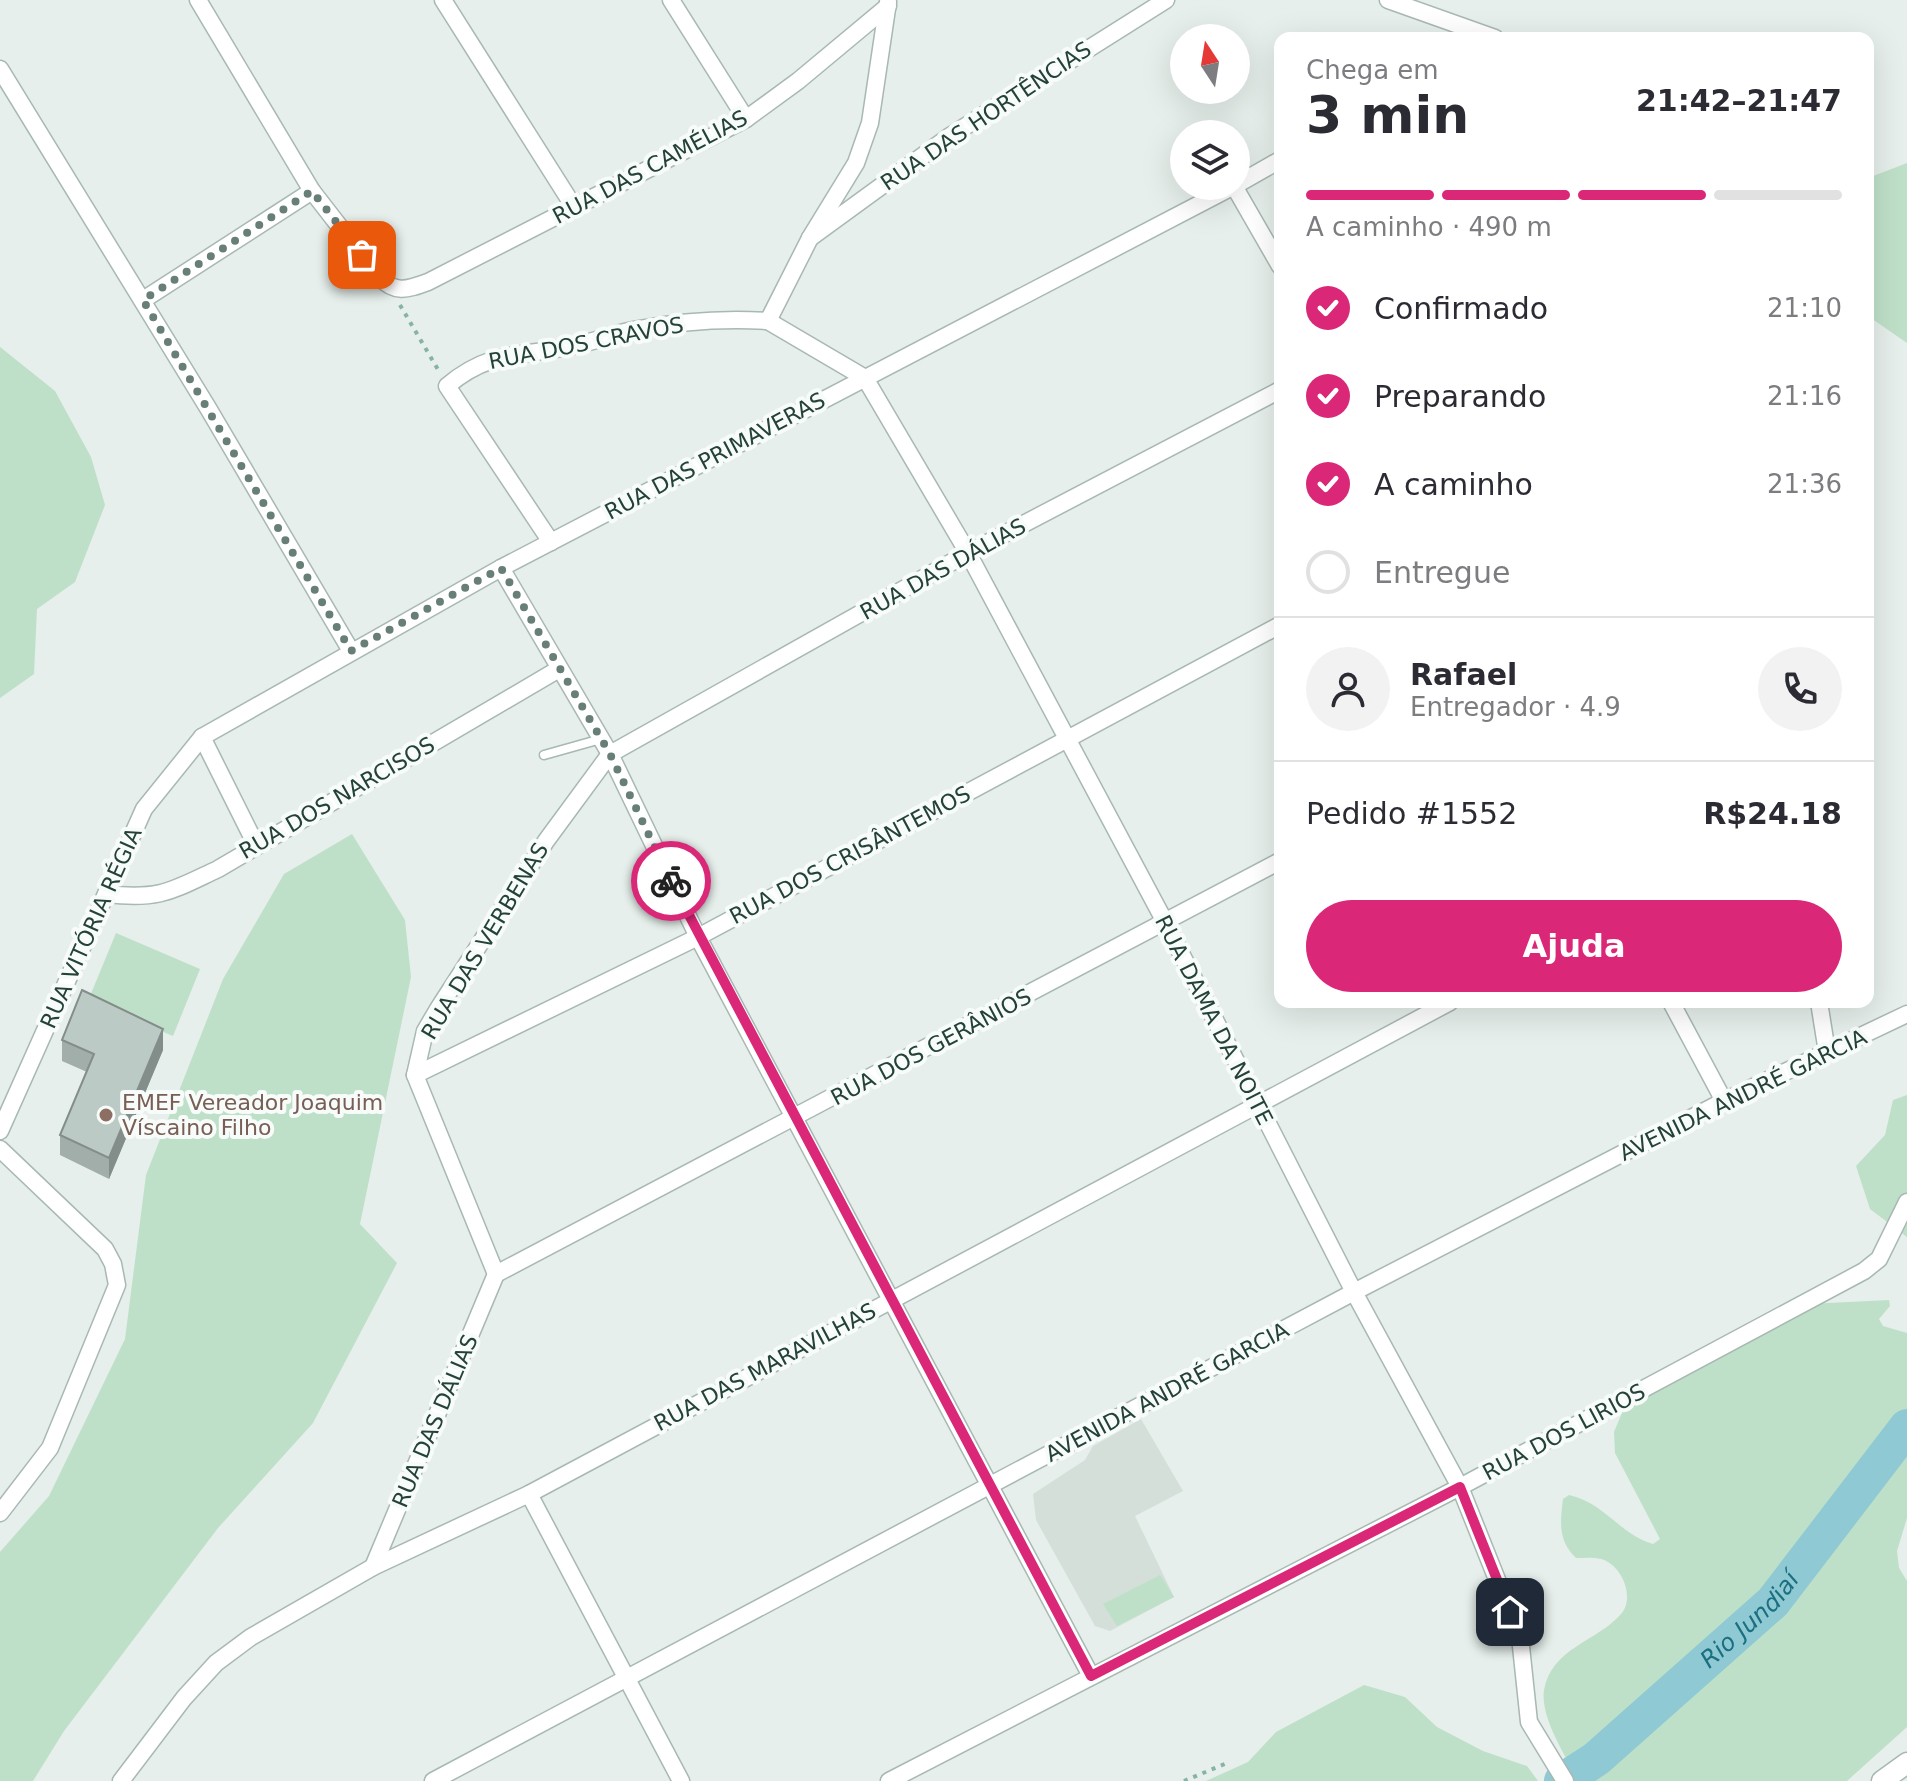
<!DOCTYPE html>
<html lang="pt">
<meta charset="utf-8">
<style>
:root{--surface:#fff;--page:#f2f2f3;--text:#2b2b33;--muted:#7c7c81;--line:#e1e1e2;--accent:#db2777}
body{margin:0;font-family:"DejaVu Sans",sans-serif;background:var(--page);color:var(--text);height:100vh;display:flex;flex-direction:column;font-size:30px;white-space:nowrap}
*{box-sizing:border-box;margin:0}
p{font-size:26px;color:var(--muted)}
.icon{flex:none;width:44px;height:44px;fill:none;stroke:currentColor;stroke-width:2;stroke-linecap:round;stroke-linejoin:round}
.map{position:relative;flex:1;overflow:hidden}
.side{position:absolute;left:1274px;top:32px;width:600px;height:976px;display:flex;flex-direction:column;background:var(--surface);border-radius:16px;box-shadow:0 8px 32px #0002}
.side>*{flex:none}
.needle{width:52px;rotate:348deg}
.controls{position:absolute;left:1170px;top:24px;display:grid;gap:16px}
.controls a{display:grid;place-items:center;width:80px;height:80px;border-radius:50%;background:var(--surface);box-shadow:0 8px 32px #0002;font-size:40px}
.pin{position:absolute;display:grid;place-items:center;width:68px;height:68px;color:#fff;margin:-34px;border-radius:16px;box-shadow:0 4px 12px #0006}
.courier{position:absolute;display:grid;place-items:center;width:80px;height:80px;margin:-40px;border:6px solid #db2777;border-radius:50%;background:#fff;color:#222;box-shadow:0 2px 10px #0007}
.summary em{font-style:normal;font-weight:700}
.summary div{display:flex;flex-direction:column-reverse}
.summary{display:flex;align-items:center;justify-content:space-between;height:136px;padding:0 32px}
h1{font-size:52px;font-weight:700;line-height:60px}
.bar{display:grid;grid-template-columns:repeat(4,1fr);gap:12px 8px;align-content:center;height:96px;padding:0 32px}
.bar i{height:10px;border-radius:6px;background:var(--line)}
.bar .active{background:var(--accent)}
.bar p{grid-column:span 4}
.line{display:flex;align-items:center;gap:20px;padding:0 32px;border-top:2px solid var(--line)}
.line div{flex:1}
.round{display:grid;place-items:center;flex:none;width:84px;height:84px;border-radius:42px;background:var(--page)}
ol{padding:0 32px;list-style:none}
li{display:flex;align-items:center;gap:24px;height:88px}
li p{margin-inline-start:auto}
li .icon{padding:8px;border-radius:50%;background:var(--accent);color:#fff;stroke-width:4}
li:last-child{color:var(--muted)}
li i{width:44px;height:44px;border:4px solid var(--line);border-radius:50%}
.action{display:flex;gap:16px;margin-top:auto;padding:16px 32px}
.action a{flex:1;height:92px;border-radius:48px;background:var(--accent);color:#fff;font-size:32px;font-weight:700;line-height:92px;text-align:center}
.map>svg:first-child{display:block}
.built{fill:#d4dfda}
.green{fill:#bfe0c8}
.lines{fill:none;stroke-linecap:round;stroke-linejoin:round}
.river{stroke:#8ec9d4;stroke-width:36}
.service-casing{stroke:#a8b8b2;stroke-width:11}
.minor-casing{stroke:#a8b8b2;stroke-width:19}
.tertiary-casing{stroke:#a8b8b2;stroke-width:23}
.path{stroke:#86b3a5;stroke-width:4;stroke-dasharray:4 6;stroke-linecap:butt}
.service{stroke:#fff;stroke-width:8}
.minor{stroke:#fff;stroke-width:16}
.tertiary{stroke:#fff;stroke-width:20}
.wall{fill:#a1aea9}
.shaded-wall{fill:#838d89}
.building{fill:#bbcac4;stroke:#838d89;stroke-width:2}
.done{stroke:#687f78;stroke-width:8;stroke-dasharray:0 14.4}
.route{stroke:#db2777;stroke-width:10}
.education-dot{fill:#8d6e63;stroke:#f7fbf9;stroke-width:3}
.labels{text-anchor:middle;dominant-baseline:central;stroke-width:8;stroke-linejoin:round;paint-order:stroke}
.street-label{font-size:22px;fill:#24423a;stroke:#f7fbf9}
.education-label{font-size:22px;fill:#785e54;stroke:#f7fbf9;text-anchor:start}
.water-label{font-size:24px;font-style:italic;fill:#1c6f80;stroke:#f7fbf9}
</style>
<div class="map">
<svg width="1907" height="1781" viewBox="0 0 1907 1781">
<rect width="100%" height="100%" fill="#e6efeb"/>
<polygon class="built" points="1141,1419 1183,1491 1135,1516 1174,1597 1110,1631 1095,1626 1036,1520 1033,1494 1085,1460 1093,1446"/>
<g class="green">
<polygon points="1907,163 1907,343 1868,316 1868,178"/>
<polygon points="0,347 55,391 91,457 105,505 75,582 37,609 34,674 0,698"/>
<polygon points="352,834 405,920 411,977 360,1224 397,1263 313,1423 218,1528 64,1731 33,1781 0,1781 0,1552 49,1496 125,1339 146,1175 223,979 284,874"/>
<polygon points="116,933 200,969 173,1036 88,1001"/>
<polygon points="1907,1095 1907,1237 1870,1209 1856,1166 1885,1135 1893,1100"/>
<path d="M1889,1300L1890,1306L1879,1319L1883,1326L1907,1333V1518L1897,1551L1899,1568L1907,1581V1727L1847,1781H1578C1566,1756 1540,1718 1544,1690C1551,1648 1598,1641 1621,1614C1636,1597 1621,1564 1601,1559C1593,1557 1584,1558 1576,1558C1558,1541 1560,1522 1563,1499L1569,1495C1605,1503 1619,1534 1653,1544L1660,1539L1615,1453L1614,1432L1624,1408L1808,1304Z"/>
<polygon points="1160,1575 1174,1597 1117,1626 1103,1604"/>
<polygon points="1364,1685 1405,1697 1437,1727 1483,1751 1527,1766 1538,1781 1206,1781 1248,1762 1276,1732"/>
</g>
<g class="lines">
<path class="river" id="s1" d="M1562,1781L1596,1759L1773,1602L1907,1427"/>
<defs>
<polyline id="service" points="544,755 601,739"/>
<g id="minor">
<path d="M198,0L312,191L378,276C395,294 406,290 428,282L746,119L798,81L888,6"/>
<polyline points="443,0 574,207"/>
<polyline points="671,0 746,119"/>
<polyline points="1388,0 1495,38"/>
<polyline points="0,69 208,408 351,651"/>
<polyline points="1236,185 1280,160"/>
<polyline points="810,238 950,136 1166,0"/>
<polyline points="143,300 312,191"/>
<polyline points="768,321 810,238 856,163 870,123 888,2"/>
<path d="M551,542L447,386C491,349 522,357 573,346C593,342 613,334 633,330C676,322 724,318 768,321L865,378L968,553L1165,922L1354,1292L1460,1487L1520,1637L1529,1722L1565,1781"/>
<polyline points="501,568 610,754 698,937 1091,1676"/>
<polyline points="202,737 256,845"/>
<path d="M106,894C161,900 171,891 218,869L559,669"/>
<polyline points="1671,1002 1724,1101"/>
<polyline points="1819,1002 1827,1052"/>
<polyline points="415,1075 698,937 1280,625"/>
<polyline points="0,1131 144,809 202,737 501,568 1234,186 1280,266"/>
<polyline points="0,1149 105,1249 113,1264 117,1285 50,1448 0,1513"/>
<polyline points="496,1274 415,1075 425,1031 438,1009 546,841 610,754 968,553 1280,390"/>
<polyline points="496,1274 1280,861"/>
<polyline points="529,1494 681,1781"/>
<polyline points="373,1567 496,1274"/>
<polyline points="121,1781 184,1698 216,1663 251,1637 373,1567 529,1494 1450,1002"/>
<polyline points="433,1781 1354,1292 1724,1101 1907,1014"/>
<polyline points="889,1781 1460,1487 1864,1271 1879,1259 1907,1202"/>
</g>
<polyline id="tertiary" points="1882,1781 1907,1763"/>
</defs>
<use href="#service" class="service-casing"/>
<use href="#minor" class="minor-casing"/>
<use href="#tertiary" class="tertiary-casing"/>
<g class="path">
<polyline points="400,305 440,373"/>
<polyline points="1184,1781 1227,1763"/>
</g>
<use href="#service" class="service"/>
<use href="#minor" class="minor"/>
<use href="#tertiary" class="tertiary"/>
</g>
<polygon class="wall" points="62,1040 163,1050 109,1179 60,1155 60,1135 87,1072 62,1061"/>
<polygon class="shaded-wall" points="163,1029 163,1050 109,1179 109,1158"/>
<polygon class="building" points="82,990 163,1029 109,1158 60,1135 94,1054 62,1040"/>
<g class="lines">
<polyline class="done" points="362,255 312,191 143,300 351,651 501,568 610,754 671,881"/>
<polyline class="route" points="671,881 1091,1676 1460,1487 1510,1612"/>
</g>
<circle class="education-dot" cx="106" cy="1115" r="8"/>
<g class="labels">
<g class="street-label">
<text transform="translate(986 116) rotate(-34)">RUA DAS HORTÊNCIAS</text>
<text transform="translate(650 167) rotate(-28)">RUA DAS CAMÉLIAS</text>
<text transform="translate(586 343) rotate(-11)">RUA DOS CRAVOS</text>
<text transform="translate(715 456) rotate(-28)">RUA DAS PRIMAVERAS</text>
<text transform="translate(943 569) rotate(-29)">RUA DAS DÁLIAS</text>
<text transform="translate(337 798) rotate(-30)">RUA DOS NARCISOS</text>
<text transform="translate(850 855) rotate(-28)">RUA DOS CRISÂNTEMOS</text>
<text transform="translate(91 928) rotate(-66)">RUA VITÓRIA RÉGIA</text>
<text transform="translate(485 941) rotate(-59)">RUA DAS VERBENAS</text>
<text transform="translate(1214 1020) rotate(63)">RUA DAMA DA NOITE</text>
<text transform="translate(931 1047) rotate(-28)">RUA DOS GERÂNIOS</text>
<text transform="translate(1743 1095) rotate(-26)">AVENIDA ANDRÉ GARCIA</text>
<text transform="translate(765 1367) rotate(-28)">RUA DAS MARAVILHAS</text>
<text transform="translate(1167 1392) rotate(-28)">AVENIDA ANDRÉ GARCIA</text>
<text transform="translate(435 1421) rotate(-67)">RUA DAS DÁLIAS</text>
<text transform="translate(1564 1432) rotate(-28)">RUA DOS LIRIOS</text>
</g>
<g class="education-label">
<text x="122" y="1102">EMEF Vereador Joaquim<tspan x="122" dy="25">Víscaino Filho</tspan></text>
</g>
<g class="water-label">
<text stroke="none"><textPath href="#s1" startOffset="248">Rio Jundiaí</textPath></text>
</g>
</g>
</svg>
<div class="controls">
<a><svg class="needle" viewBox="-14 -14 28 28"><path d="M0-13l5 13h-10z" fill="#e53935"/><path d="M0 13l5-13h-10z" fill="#7c7c81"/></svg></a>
<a><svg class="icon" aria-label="layers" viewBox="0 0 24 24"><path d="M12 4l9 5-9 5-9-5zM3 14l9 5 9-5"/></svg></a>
</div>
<div class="pin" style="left:362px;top:255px;background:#ea580c"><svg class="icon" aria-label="bag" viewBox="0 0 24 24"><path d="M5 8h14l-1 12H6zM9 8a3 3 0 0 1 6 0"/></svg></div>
<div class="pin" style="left:1510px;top:1612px;background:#1f2937"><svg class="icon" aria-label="home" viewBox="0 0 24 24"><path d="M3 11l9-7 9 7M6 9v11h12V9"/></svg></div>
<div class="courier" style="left:671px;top:881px"><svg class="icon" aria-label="bike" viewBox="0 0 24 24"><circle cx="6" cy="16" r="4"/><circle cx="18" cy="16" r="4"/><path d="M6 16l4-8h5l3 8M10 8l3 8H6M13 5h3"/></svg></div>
<section class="side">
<div class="summary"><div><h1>3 min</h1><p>Chega em</p></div><em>21:42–21:47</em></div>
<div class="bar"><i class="active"></i><i class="active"></i><i class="active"></i><i></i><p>A caminho · 490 m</p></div>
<ol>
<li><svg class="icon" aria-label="check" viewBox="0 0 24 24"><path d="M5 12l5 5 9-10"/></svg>Confirmado<p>21:10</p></li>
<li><svg class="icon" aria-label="check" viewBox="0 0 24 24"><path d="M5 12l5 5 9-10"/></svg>Preparando<p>21:16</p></li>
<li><svg class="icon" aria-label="check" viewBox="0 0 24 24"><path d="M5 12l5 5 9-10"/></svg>A caminho<p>21:36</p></li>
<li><i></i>Entregue</li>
</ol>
<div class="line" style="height:144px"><a class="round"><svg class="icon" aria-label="person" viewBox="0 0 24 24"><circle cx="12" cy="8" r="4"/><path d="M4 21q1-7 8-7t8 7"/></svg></a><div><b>Rafael</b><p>Entregador · 4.9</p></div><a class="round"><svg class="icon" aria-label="phone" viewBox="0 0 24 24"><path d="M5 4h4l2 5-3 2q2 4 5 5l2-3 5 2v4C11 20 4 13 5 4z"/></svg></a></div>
<div class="line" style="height:104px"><div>Pedido #1552</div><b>R$24.18</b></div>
<div class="action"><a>Ajuda</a></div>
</section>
</div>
